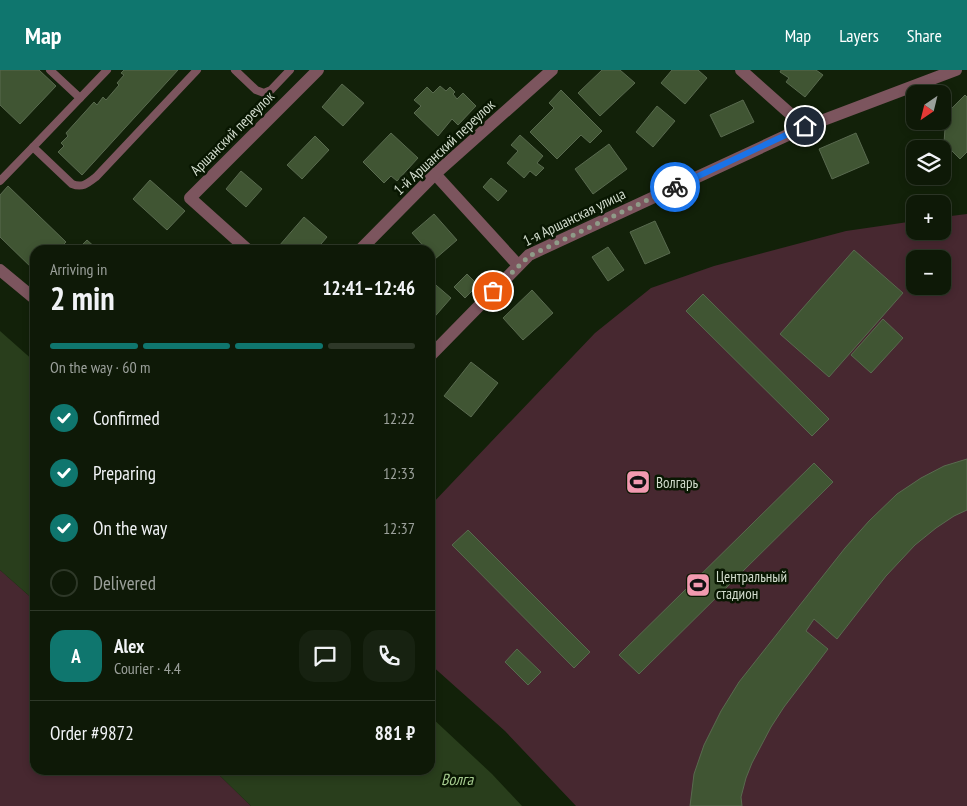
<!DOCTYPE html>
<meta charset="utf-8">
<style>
:root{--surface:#0e1907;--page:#172211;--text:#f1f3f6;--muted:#9ba09b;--line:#2e3828;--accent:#0f766e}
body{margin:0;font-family:"PT Sans Narrow",sans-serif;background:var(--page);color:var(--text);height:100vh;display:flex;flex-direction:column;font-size:19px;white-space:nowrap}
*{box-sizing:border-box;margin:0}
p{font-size:16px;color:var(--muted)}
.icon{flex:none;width:28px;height:28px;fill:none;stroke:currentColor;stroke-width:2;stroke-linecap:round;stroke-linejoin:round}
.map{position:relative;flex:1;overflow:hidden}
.drawer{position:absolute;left:30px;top:175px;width:405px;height:530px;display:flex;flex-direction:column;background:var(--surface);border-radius:15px;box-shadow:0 2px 8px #0003,0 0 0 1px var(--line)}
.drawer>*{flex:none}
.needle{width:32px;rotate:215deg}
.buttons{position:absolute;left:906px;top:15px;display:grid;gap:10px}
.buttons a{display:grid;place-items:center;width:45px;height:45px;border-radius:10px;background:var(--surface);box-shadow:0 2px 8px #0003,0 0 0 1px var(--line);font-size:25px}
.pin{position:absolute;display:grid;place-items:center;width:42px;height:42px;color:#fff;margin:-21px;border:2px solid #fff;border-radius:50%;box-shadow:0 1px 5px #0007}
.courier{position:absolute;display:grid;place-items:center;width:50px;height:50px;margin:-25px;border:4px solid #1a73e8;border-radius:50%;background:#fff;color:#222;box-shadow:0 1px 6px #0007}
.headline em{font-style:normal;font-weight:700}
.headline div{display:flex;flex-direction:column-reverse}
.headline{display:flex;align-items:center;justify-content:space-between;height:85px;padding:0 20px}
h1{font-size:32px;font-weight:700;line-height:38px}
.bar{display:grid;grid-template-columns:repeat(4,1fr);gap:8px 5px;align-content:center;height:60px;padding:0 20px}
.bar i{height:6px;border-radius:4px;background:var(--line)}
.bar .active{background:var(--accent)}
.bar p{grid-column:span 4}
.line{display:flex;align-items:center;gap:12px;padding:0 20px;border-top:1px solid var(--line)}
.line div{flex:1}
.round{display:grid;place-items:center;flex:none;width:52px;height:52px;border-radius:15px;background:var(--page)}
ol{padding:0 20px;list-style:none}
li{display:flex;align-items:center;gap:15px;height:55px}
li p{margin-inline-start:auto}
li .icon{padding:5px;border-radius:50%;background:var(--accent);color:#fff;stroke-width:4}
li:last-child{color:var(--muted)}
li i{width:28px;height:28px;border:2px solid var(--line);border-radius:50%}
header{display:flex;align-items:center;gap:30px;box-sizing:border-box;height:70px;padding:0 25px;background:var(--accent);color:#fff}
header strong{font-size:24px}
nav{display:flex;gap:28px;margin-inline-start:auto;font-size:18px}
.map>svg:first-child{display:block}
.green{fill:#472830;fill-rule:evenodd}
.water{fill:#293e1c}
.building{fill:#405533;stroke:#596a4f}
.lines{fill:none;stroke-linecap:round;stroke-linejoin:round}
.lane{stroke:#7c555e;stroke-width:8}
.street{stroke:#7c555e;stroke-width:12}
.done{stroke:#8f9b88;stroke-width:5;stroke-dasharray:0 9}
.route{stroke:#1a73e8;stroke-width:6}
.labels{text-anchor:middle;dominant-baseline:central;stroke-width:5;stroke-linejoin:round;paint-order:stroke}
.street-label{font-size:15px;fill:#d2dccd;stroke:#091702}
.poi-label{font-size:15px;fill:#d2dccd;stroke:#091702;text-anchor:start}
.water-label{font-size:16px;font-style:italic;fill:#a7cd91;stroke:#091702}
</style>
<header>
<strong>Map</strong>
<nav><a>Map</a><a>Layers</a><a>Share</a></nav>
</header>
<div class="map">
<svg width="967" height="736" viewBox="0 0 967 736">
<rect width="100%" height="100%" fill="#122109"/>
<g class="green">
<path d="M967,144V736H576L505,661L430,594V436L595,263L651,218L714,196L846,161L915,151V161H942L943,147ZM915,189H942V216H915Z"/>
<polygon points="0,500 35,531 35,700 214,700 251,736 0,736"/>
</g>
<g class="water">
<polygon points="0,261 35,292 35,531 0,500"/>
<polygon points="430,646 492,704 522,736 251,736 214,700 430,700"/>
</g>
<g class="building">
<polygon points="0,0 39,0 56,16 20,54 0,35"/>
<polygon points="124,0 178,0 82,105 58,82 64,76 61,73 68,66 66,63 94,32 97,35 103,27 106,30 119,15 117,13 124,5 121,3"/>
<polygon points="602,0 620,0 635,13 600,46 578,23"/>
<polygon points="672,0 698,0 707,8 685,34 661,13"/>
<polygon points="781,0 816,0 823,5 805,27 786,12 789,8 780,2"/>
<polygon points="342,14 364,33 343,56 322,37"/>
<polygon points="440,16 446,21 450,17 455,22 453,24 457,29 463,23 476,36 458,55 452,49 438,66 414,43 421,36 414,30 427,17 433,23"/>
<polygon points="561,20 602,61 590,73 581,65 557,89 530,62 554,38 549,33"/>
<polygon points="965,25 967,27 967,82 960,89 944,73 946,44"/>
<polygon points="743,30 754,52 721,67 710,45"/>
<polygon points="657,36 675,51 653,77 636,62"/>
<polygon points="391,63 418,88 397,111 391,106 384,113 363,92"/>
<polygon points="856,63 869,93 832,109 819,79"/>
<polygon points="520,65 543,86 537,93 544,98 536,106 530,101 524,108 507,93 518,81 511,75"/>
<polygon points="315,66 329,80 302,109 287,95"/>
<polygon points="609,74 627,99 593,124 575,99"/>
<polygon points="241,101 262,119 246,137 226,119"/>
<polygon points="491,108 507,121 498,131 483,117"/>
<polygon points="150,110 185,141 167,160 133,129"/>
<polygon points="8,116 66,172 58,180 35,180 35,201 0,167 0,125"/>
<polygon points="434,144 457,170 435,189 430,183 430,180 427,180 412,163"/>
<polygon points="304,147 327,167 316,180 284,180 279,176"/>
<polygon points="655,151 670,183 645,194 630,162"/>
<polygon points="87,170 98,180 77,180"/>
<polygon points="608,177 624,200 608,211 592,187"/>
<polygon points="854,180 903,223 829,307 780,264"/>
<polygon points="467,204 478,215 465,228 454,217"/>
<polygon points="430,210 451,228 430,252"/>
<polygon points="532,220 553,243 523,270 503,248"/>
<polygon points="703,224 829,349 812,366 686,241"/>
<polygon points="883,249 903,268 871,303 851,285"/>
<polygon points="471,292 498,313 471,347 444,326"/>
<polygon points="967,389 967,440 954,446 936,458 915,475 886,506 837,569 814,549 806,561 828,579 784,637 771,657 752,693 746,708 741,727 742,736 690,736 694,704 704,675 721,641 739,612 845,478 869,451 897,424 921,408 944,396"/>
<polygon points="814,393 833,412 639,604 619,585"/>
<polygon points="468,460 590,582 574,598 452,475"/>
<polygon points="517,579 541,602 528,615 505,592"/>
</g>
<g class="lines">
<g class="lane">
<polyline points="50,0 80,28"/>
<path d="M107,0L33,77L72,114C82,118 87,114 96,107L197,0"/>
<polyline points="235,0 256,20 264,23 271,20 290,0"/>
<polyline points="0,111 33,77"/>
</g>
<g class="street">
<polyline points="741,0 805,57"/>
<polyline points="435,104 518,195"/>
<polyline points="248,180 190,128 318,0"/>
<polyline points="360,180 435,104 552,0"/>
<polyline points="0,200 35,229"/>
<polyline points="430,286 529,185 805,57 956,0"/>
</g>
</g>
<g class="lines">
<polyline class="done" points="493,221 529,186 675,117"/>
<polyline class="route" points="675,117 805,56"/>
</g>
<defs>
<symbol id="stadium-square" viewBox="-11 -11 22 22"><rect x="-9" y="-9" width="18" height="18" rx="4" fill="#f29ab0" stroke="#091702"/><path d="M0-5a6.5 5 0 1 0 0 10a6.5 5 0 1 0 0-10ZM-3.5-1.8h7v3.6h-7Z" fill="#111"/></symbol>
</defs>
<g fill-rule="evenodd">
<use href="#stadium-square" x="624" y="398" width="28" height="28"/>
<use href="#stadium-square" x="684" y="501" width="28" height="28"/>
</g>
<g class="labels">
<g class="street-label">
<text transform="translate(232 63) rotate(-45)">Аршанский переулок</text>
<text transform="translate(444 77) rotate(-43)">1-й Аршанский переулок</text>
<text transform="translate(574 147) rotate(-26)">1-я Аршанская улица</text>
</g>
<g class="poi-label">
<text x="656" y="412">Волгарь</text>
<text x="716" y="506">Центральный<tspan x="716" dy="17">стадион</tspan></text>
</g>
<g class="water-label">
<text x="457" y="709">Волга</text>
</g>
</g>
</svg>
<div class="buttons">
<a><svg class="needle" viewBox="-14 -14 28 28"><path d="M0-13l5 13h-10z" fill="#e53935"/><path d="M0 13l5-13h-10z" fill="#9ba09b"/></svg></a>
<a><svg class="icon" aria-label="layers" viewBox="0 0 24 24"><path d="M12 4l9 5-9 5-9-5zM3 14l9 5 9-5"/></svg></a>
<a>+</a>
<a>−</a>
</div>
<div class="pin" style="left:493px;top:221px;background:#ea580c"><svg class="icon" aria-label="bag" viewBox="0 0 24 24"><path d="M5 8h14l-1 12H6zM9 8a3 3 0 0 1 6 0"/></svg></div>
<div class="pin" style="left:805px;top:56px;background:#1f2937"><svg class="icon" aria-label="home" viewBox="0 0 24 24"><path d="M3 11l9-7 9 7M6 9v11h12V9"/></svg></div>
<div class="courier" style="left:675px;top:117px"><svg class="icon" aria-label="bike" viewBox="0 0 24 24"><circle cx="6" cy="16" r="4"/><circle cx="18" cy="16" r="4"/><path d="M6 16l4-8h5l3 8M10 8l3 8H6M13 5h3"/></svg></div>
<section class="drawer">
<div class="headline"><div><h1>2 min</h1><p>Arriving in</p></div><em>12:41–12:46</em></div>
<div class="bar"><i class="active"></i><i class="active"></i><i class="active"></i><i></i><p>On the way · 60 m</p></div>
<ol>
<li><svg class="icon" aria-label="check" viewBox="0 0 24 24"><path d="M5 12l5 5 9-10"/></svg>Confirmed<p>12:22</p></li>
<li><svg class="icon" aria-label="check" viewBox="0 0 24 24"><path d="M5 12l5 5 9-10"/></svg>Preparing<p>12:33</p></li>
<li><svg class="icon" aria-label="check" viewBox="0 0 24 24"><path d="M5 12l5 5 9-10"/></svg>On the way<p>12:37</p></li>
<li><i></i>Delivered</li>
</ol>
<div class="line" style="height:90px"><b class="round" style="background:var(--accent);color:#fff">A</b><div><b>Alex</b><p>Courier · 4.4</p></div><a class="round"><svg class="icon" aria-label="chat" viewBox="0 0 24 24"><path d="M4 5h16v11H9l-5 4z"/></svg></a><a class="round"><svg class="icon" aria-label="phone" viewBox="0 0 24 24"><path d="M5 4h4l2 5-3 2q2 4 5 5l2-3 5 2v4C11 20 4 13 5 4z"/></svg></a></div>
<div class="line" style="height:65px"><div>Order #9872</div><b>881 ₽</b></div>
</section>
</div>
